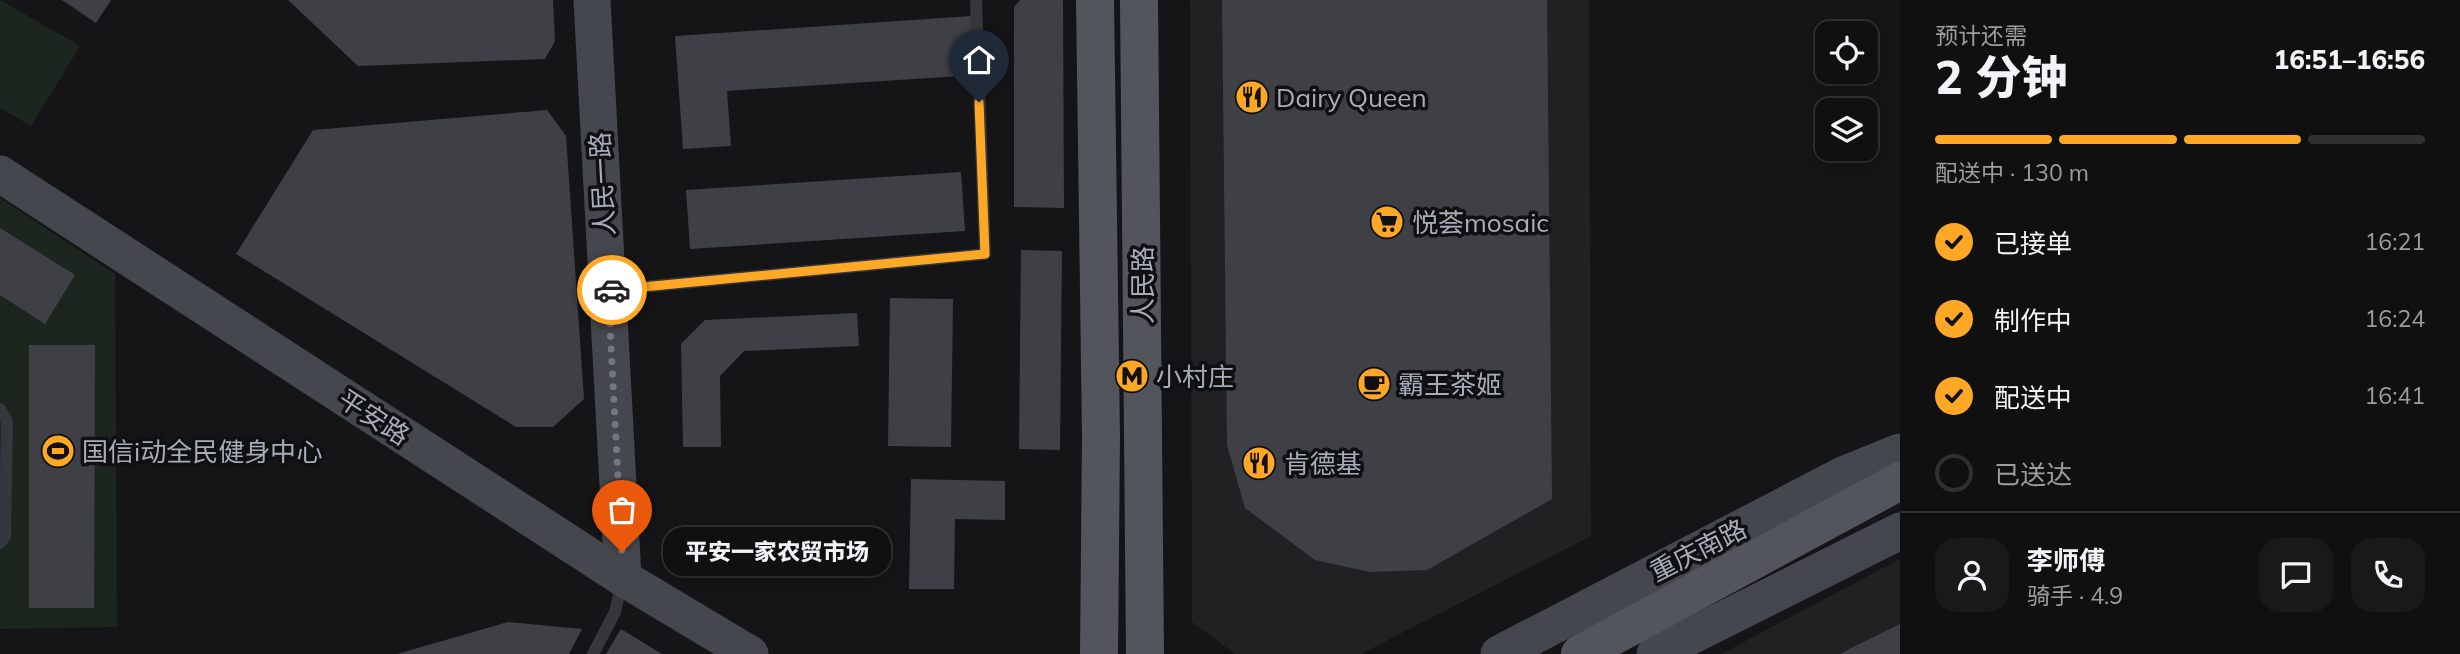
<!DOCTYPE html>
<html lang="zh">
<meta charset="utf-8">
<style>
:root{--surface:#101011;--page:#19191a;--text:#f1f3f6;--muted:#9c9d9f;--line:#303031;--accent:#ffa826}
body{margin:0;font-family:Mulish,"Noto Sans SC",sans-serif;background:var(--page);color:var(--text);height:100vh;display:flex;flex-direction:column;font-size:26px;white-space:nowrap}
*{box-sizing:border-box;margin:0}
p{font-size:23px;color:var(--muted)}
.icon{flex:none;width:38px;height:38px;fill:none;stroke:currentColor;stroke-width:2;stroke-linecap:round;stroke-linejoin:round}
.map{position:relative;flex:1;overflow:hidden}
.drawer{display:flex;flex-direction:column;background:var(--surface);width:560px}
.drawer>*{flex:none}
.buttons{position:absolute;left:1815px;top:21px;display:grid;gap:14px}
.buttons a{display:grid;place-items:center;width:63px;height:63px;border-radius:14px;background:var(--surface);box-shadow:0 4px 10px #0003,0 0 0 2px var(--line);font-size:35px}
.pin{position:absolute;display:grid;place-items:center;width:60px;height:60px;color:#fff;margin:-72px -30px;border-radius:50% 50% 50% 0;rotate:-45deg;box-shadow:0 0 7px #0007}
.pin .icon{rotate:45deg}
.courier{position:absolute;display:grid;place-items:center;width:70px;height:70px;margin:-35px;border:5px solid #ffa826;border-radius:50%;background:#fff;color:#222;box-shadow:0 2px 9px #0007}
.bubble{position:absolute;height:49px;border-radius:21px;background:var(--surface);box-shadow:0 4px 10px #0003,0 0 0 2px var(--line);font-size:23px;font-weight:800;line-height:49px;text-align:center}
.summary em{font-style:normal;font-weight:800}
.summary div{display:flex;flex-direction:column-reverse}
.summary{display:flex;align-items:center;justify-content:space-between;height:119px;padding:0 35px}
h1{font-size:46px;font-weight:800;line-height:52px}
.bar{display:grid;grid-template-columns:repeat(4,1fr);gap:10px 7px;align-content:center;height:84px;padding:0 35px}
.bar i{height:9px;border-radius:5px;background:var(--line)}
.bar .on{background:var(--accent)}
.bar p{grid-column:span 4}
.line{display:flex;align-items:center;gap:18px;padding:0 35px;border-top:2px solid var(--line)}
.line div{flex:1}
.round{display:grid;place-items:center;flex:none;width:74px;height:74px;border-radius:21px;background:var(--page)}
ol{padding:0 35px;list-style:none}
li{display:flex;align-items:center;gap:21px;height:77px}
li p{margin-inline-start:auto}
li .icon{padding:7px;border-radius:50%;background:var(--accent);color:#111;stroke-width:4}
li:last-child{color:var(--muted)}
li i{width:38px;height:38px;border:4px solid var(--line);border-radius:50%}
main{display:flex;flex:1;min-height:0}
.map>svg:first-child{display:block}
.built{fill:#212124}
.green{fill:#1d261e}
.building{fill:#3f4045}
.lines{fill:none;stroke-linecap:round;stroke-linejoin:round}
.lane{stroke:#36373d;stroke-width:12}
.secondary{stroke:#44474d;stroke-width:37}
.primary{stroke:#52555c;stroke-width:38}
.done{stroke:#737880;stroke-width:7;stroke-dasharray:0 12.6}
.route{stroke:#ffa826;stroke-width:9}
.labels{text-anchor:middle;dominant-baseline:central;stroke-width:7;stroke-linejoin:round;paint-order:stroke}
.poi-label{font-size:26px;fill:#a6adb9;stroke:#101012;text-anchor:start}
.street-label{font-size:26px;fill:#a6adb9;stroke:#101012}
</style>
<main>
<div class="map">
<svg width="1900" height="654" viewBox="0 0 1900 654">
<rect width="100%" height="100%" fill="#151517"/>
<g class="built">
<polygon points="1190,0 1589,0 1591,536 1361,654 1235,654 1192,622"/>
<polygon points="1900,559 1900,654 1721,654"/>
</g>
<g class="green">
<polygon points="0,0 80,46 31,126 0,108"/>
<polygon points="0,198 115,274 117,627 0,629"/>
</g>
<g class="building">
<polygon points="62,0 111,0 96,23"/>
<polygon points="288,0 553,0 555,41 545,59 358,66"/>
<polygon points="1020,0 1063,0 1064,208 1014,207 1014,7"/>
<polygon points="1222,0 1547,0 1552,499 1427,570 1370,572 1315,560 1245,508 1227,445"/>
<polygon points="972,16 976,75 727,91 731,146 683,149 675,36"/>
<polygon points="547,110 566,136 584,399 553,427 516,427 236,254 313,130"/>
<polygon points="961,172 965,231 690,249 686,190"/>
<polygon points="0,228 75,275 45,324 0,295"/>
<polygon points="1021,250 1062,251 1060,450 1019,449"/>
<polygon points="890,298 953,299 951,447 888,446"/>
<polygon points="857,313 859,346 744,351 720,376 721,447 683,447 681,344 705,320"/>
<polygon points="29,345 95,345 94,608 29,608"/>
<polygon points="911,479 1005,481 1005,520 955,519 954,589 909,589"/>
<polygon points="508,622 582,629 569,654 397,654"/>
<polygon points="1900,624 1900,654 1840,654 1853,647"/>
<polygon points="621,629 662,654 606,654"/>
</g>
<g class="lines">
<g class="lane">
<polyline points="611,290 985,254 976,0"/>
<polyline points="0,409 7,421 5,536 0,543"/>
<polyline points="593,654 615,612 622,582"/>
</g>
<g class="secondary">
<polyline points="592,0 623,578"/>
<polyline points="0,174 623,578 750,654"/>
<polyline points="1499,654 1843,475 1900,452"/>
<polyline points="1655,654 1900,531"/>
</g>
<g class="primary">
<polyline points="1095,0 1101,437 1099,654"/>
<polyline points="1139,0 1145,654"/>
<polyline points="1580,654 1900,481"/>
</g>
</g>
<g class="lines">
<polyline class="done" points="612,290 608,290 622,552"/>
<polyline class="route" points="612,290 985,254 979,102"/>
</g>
<defs>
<symbol id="restaurant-disc" viewBox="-11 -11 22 22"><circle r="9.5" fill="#ffa826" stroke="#101012"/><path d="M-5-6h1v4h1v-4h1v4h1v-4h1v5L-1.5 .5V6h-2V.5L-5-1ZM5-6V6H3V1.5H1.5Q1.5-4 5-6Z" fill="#111"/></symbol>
<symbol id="supermarket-disc" viewBox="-11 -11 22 22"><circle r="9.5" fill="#ffa826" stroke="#101012"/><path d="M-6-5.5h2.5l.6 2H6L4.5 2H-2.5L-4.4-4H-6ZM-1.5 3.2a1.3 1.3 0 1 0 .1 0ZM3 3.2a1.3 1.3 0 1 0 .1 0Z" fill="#111"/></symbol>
<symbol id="metro-disc" viewBox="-11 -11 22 22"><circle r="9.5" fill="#ffa826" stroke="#101012"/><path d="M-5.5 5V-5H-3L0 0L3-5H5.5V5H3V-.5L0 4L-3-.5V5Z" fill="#111"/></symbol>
<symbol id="cafe-disc" viewBox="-11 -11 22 22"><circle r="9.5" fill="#ffa826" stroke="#101012"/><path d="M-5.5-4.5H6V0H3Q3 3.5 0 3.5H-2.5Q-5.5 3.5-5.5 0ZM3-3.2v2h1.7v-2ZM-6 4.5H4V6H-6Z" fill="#111"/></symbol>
<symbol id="stadium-disc" viewBox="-11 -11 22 22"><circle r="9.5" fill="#ffa826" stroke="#101012"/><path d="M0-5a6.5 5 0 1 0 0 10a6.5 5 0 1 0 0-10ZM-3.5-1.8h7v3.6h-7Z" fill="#111"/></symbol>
</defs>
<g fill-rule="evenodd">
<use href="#restaurant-disc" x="1233" y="78" width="38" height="38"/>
<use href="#supermarket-disc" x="1368" y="203" width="38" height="38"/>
<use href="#metro-disc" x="1113" y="357" width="38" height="38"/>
<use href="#cafe-disc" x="1355" y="365" width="38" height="38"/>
<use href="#stadium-disc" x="39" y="432" width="38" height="38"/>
<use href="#restaurant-disc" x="1240" y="444" width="38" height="38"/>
</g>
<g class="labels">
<g class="poi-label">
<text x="1276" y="97">Dairy Queen</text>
<text x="1412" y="222">悦荟mosaic</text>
<text x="1156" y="376">小村庄</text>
<text x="1398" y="384">霸王茶姬</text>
<text x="82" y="451">国信i动全民健身中心</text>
<text x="1284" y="463">肯德基</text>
</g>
<g class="street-label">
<text transform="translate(602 184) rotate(-93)">人民一路</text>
<text transform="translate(1142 285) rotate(-90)">人民路</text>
<text transform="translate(374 417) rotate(33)">平安路</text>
<text transform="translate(1698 550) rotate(-27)">重庆南路</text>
</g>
</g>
</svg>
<div class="buttons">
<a><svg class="icon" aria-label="locate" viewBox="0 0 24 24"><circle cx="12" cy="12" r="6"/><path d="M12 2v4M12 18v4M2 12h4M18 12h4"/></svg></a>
<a><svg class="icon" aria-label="layers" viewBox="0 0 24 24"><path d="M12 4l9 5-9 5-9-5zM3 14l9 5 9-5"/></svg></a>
</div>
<div class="pin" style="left:622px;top:552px;background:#ea580c"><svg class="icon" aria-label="bag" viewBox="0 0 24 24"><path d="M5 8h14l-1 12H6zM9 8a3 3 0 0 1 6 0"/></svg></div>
<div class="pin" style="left:979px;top:102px;background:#1f2937"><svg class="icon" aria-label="home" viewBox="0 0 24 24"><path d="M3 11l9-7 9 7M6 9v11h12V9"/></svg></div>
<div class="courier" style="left:612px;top:290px"><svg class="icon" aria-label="car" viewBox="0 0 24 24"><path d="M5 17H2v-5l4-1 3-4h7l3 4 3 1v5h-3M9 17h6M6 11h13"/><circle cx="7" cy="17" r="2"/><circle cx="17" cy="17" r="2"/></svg></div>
<div class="bubble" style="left:663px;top:527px;width:228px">平安一家农贸市场</div>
</div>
<section class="drawer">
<div class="summary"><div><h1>2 分钟</h1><p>预计还需</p></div><em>16:51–16:56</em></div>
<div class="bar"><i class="on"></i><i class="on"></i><i class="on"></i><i></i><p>配送中 · 130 m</p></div>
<ol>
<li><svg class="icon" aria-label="check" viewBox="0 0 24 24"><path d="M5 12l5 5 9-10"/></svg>已接单<p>16:21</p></li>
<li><svg class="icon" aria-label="check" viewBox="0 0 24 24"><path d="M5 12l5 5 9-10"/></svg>制作中<p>16:24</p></li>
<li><svg class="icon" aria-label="check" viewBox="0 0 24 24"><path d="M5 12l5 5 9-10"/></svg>配送中<p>16:41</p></li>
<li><i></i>已送达</li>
</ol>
<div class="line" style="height:126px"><a class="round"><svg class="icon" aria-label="person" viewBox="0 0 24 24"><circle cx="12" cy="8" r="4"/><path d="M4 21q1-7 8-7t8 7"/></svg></a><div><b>李师傅</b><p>骑手 · 4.9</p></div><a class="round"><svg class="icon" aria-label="chat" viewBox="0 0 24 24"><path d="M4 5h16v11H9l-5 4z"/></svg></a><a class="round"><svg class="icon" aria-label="phone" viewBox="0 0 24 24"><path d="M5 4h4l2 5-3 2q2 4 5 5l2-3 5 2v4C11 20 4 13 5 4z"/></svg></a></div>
</section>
</main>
